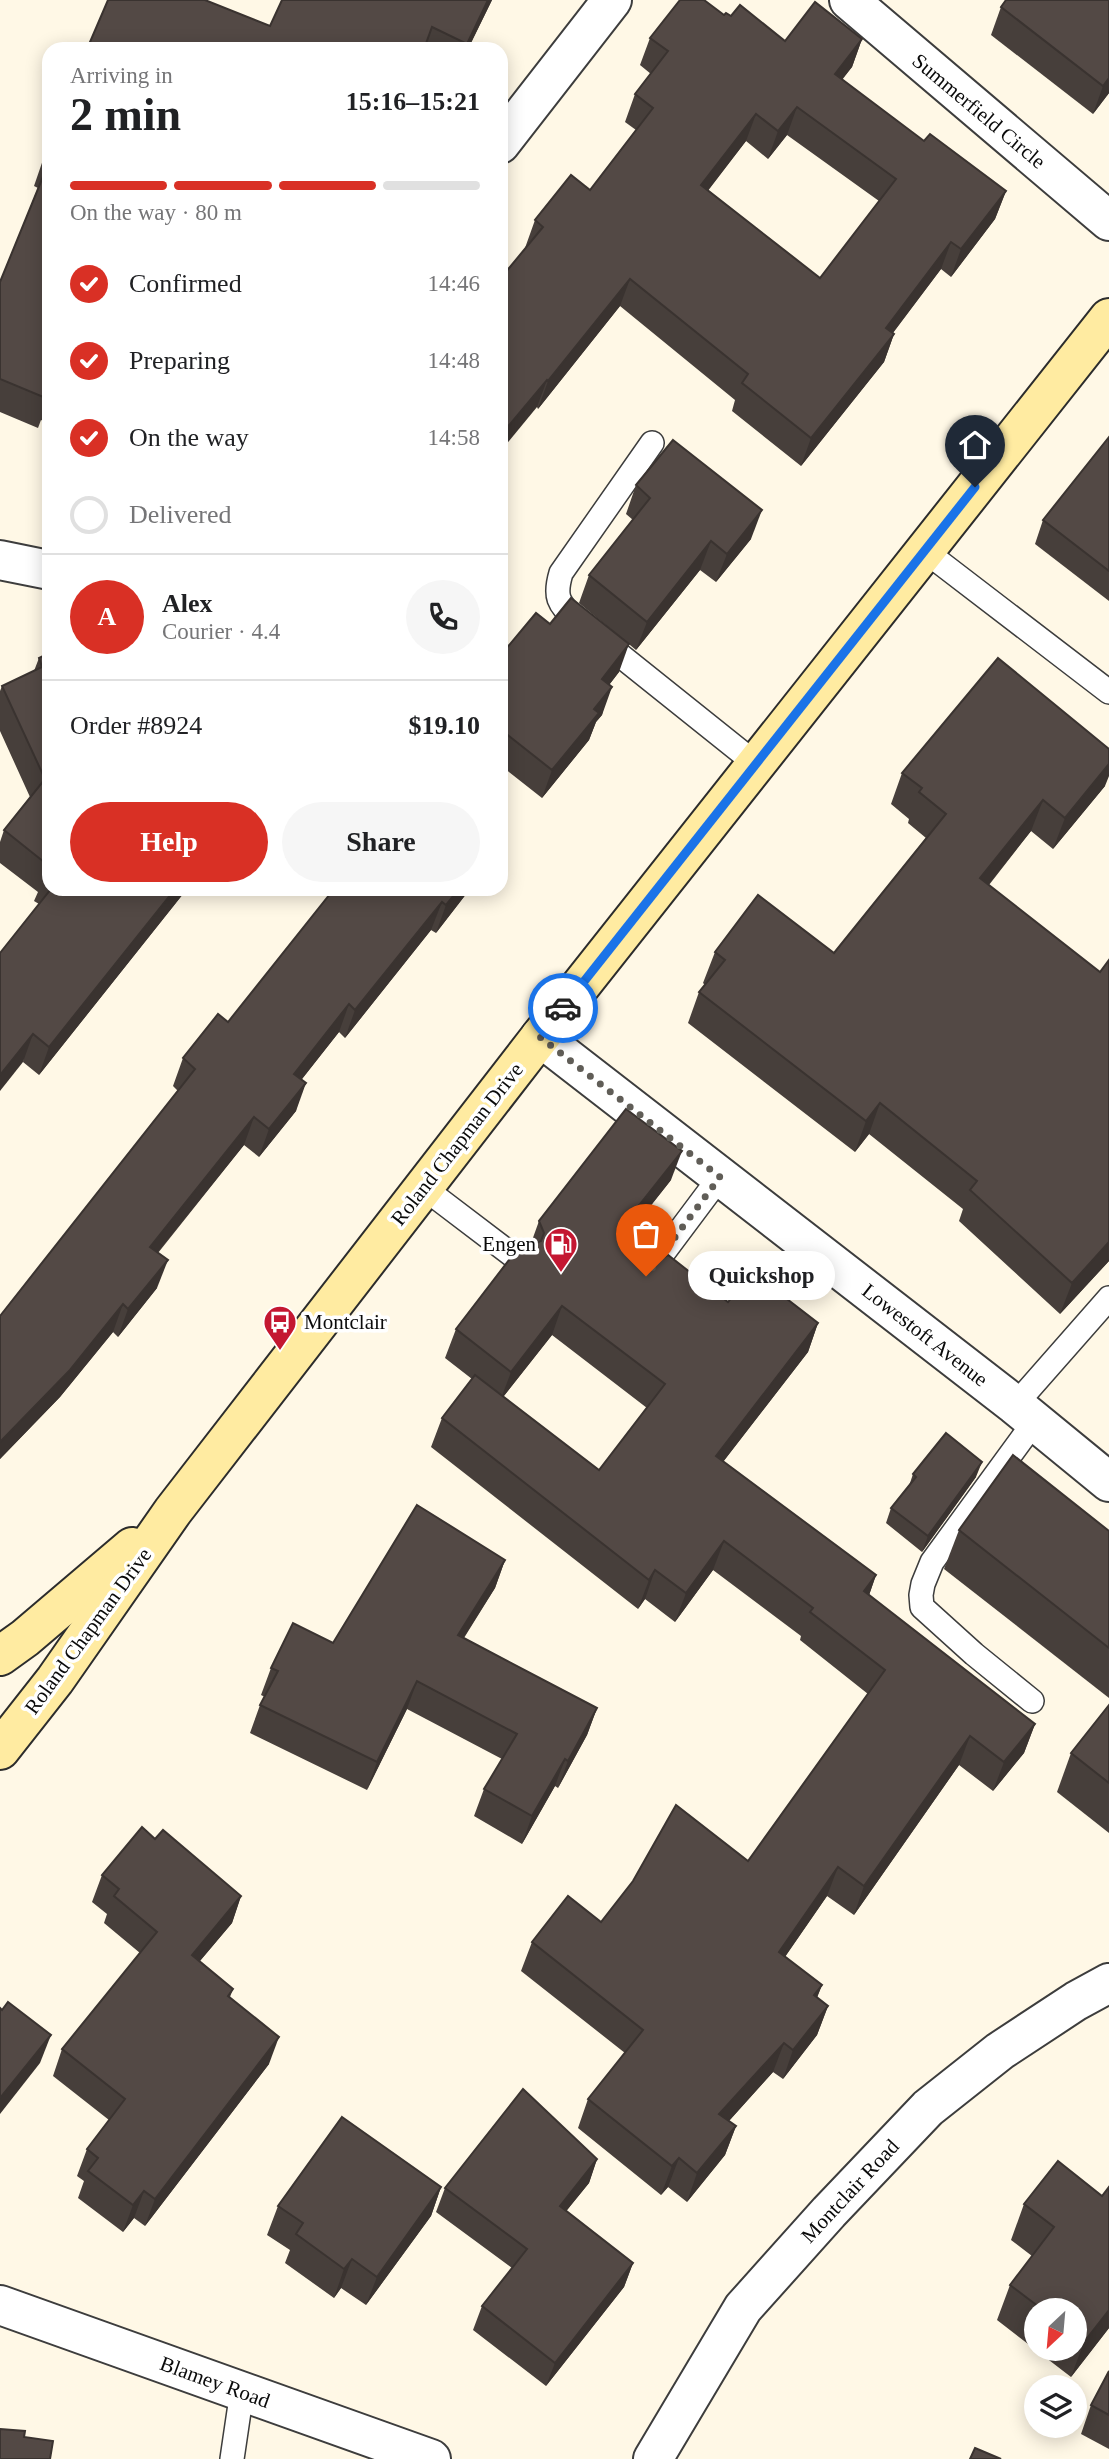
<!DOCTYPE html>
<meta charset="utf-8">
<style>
:root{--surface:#fff;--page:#f6f6f6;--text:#202124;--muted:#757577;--line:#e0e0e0;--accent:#d93025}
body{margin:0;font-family:Georgia,serif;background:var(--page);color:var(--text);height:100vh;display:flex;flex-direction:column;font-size:26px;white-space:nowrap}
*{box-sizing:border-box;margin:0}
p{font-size:23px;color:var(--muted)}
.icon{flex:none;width:38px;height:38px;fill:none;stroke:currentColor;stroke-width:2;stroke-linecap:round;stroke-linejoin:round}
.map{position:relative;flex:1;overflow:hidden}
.details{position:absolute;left:42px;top:42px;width:466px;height:854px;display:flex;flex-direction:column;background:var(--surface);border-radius:21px;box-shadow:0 4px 18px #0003}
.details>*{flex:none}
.needle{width:46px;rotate:206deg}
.fabs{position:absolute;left:1024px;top:2298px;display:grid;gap:14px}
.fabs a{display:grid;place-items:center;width:63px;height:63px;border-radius:50%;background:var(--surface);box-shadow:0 4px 18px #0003;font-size:35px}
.pin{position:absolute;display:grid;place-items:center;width:60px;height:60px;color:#fff;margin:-72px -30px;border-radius:50% 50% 50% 0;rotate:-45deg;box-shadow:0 0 7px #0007}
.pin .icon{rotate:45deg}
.courier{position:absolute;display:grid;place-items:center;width:70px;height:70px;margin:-35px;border:5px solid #1a73e8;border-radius:50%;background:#fff;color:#222;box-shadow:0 2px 9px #0007}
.bubble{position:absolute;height:49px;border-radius:24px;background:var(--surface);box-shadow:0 4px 18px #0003;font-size:23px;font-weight:700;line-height:49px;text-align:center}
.headline em{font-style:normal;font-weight:700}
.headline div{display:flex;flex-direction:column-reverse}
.headline{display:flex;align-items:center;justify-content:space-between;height:119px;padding:0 28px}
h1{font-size:46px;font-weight:700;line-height:52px}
.bar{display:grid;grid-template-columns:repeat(4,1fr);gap:10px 7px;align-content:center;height:84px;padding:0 28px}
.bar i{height:9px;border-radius:5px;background:var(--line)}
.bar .on{background:var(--accent)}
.bar p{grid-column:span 4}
.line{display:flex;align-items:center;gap:18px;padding:0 28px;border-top:2px solid var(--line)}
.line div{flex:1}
.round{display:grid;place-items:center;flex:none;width:74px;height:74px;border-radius:37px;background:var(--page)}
ol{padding:0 28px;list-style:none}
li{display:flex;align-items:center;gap:21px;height:77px}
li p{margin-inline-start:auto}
li .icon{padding:7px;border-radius:50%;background:var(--accent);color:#fff;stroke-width:4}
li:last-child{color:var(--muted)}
li i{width:38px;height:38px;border:4px solid var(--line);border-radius:50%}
.action{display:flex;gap:14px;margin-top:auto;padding:14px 28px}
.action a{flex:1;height:80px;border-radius:42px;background:var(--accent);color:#fff;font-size:28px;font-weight:700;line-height:80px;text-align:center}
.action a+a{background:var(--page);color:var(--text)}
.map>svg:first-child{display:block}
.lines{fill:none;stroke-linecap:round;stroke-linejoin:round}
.lane-casing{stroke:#3d3d3d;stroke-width:26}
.street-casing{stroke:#3d3d3d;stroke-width:42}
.secondary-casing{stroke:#2c2c2c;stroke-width:42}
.lane{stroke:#fff;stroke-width:23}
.street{stroke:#fff;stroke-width:38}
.secondary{stroke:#ffeba1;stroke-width:38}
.wall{fill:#473f3b;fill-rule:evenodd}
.shaded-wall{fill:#3a3330}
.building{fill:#534945;stroke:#3a3330;stroke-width:2;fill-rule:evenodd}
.done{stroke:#605d57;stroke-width:7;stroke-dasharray:0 12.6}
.route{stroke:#1a73e8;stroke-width:9}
.labels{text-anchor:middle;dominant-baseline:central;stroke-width:7;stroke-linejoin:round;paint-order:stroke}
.street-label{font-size:21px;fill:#0a0a0a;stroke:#fff}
.poi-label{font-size:21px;fill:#0a0a0a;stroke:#fff;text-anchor:end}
</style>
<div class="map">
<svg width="1109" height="2459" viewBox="0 0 1109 2459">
<rect width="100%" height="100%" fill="#fff8e6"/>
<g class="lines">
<defs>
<g id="lane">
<path d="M652,443L561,573C554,597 558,603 576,620L756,764"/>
<polyline points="925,551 1109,692"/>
<polyline points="424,1188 520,1261"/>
<polyline points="646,1276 720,1177"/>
<polyline points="1015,1405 1109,1298"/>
<polyline points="1032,1701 974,1654 922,1607 921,1595 923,1584 932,1562 1035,1421"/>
<polyline points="232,2459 242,2391"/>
</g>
<g id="street">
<polyline points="849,0 1109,221"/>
<polyline points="500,144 612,0"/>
<polyline points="0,560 49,570"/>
<polyline points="540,1037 1015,1405 1109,1482"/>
<polyline points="0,2305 431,2459"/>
<polyline points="653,2459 743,2308 829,2212 928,2108 1000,2051 1076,2001 1109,1983"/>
</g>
<g id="secondary">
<polyline points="0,1656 25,1638 132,1547"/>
<polyline points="0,1750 55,1680 173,1511 540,1037 1109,318"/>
</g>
</defs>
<use href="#lane" class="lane-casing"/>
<use href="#street" class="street-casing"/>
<use href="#secondary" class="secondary-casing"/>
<use href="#lane" class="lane"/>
<use href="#street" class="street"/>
<use href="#secondary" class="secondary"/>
</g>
<g class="wall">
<polygon points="282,0 492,0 468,49 87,49 270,26"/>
<polygon points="1109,0 1109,93 1093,114 991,35 1001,7"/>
<path d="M724,15L731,16L785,41L862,39L852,67L842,79L924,141L1006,191L995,219L951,277L941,269L893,333L894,334L884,362L801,466L732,411L735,400L620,306L538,409L537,407L525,248L535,220L590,190L636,130L625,122L635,94L651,74L640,65L650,38ZM787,135L879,201L820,278L708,190L746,141L768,159Z"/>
<polygon points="49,140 49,424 41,420 38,428 0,412 0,282 38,188 34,186 45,154 44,154"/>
<polygon points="1109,437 1109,601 1035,544 1043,520"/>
<polygon points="636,485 751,539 716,582 700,570 636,650 579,603 589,575 633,520 626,514"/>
<polygon points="550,624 619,672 609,685 602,715 596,722 589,740 542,798 500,765 500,656"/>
<polygon points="49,653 49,889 187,889 39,1075 23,1062 39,904 34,901 38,892 0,863 0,842 4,830 30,797 0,731 0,691 2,686 34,671 39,658"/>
<polygon points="902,773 1105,786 1053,849 1031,831 989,885 1109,1261 1060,1314 959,1221 963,1209 869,1134 855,1152 688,1023 699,992 705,985 703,983 715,952 834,953 926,838 908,823 909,819 891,804"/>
<polygon points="334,889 470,889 436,933 431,930 345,1038 339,1032 301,1080 296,1111 259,1157 244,1145 158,1253 157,1288 118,1337 113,1332 60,1397 0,1459 0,1316 178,1091 173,1086 183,1058 228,1022"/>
<path d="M671,1180L633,1228L648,1258L728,1302L818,1323L808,1352L723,1462L876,1575L869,1595L1035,1724L1024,1753L993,1791L959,1765L854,1915L827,1896L785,1957L822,1985L817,1997L828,2006L817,2035L783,2079L773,2072L729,2121L736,2126L725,2155L687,2202L668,2187L661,2195L578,2128L588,2099L625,2053L521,1971L532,1942L601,1922L748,1861L868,1694L800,1640L801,1636L713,1570L675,1622L645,1599L638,1609L431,1447L442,1418L472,1379L445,1358L456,1329L530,1246L539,1221ZM552,1335L647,1408L599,1470L503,1397Z"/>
<polygon points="913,1474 976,1477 922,1552 886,1523 891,1508 909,1486"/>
<polygon points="959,1530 1109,1531 1109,1698 944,1569"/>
<polygon points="505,1560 495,1588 464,1638 597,1708 587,1735 558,1788 555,1786 522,1844 474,1816 484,1789 502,1759 407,1709 367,1790 250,1733 260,1705 265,1697 261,1695 271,1668 333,1643"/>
<polygon points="1109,1705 1109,1833 1057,1792 1071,1753"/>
<polygon points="155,1839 241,1896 232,1923 200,1961 233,1989 230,1997 269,2064 145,2226 134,2218 123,2232 78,2198 84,2181 77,2176 87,2149 109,2120 53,2076 62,2049 140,1953 104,1923 107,1914 92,1902 102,1875"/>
<polygon points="597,2159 589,2183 566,2211 633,2263 624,2287 546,2386 473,2330 482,2306 512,2268 436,2212 445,2188"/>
<path d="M1058,2161L1109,2328L1071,2377L997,2320L1010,2285L1032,2256L1011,2240L1024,2204ZM1036,2310H1074V2348H1036Z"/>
<polygon points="441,2187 431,2216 366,2305 341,2288 334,2298 285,2263 290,2250 267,2235 278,2206"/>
<polygon points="1109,2371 1109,2449 1081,2434 1091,2405"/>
</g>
<g class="shaded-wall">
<polygon points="488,0 492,0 468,49 465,49"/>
<polygon points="862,39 852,67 825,102 835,74"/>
<polygon points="1109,78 1109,93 1093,114 1103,86"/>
<polygon points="797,107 787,135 768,159 778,131"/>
<polygon points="756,114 746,141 691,213 701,185"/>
<polygon points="1006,191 995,219 951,277 961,249"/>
<polygon points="951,242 941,269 876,355 886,328"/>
<polygon points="630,279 620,306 538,409 548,381"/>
<polygon points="894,334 884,362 801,466 811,438"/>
<polygon points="547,380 537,407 500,452 500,436"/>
<polygon points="762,510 751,539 716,582 727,554"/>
<polygon points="711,541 700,570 636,650 647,622"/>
<polygon points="629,644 619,672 592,707 602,679"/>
<polygon points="612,687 602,715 596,722 589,740 542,798 552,770 594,709"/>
<polygon points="1109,764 1109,776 1105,786 1053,849 1065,818"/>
<polygon points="1043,800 1031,831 969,909 980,878"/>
<polygon points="175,889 187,889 39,1075 49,1047"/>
<polygon points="459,889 470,889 436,933 446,905"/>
<polygon points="442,902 431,930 345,1038 355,1010"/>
<polygon points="349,1004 339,1032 284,1102 294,1074"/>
<polygon points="33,1034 23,1062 0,1091 0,1075"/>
<polygon points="306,1083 296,1111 259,1157 269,1129"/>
<polygon points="880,1103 869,1134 855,1152 866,1121"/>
<polygon points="254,1117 244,1145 140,1274 150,1247"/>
<polygon points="682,1151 671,1180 615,1251 625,1223"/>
<polygon points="1109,1242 1109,1261 1060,1314 1072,1283"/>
<polygon points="168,1260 157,1288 118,1337 128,1309"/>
<polygon points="123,1304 113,1332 60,1397 0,1459 0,1442"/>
<polygon points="562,1306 552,1335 500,1401 511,1372"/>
<polygon points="818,1323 808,1352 705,1485 716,1456"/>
<polygon points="982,1462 976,1477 922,1552 928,1536"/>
<polygon points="724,1541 713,1570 675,1622 686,1593"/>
<polygon points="505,1560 495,1588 448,1662 458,1635"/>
<polygon points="655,1570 645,1599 638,1609 649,1580"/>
<polygon points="876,1575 866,1604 864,1591"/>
<polygon points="417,1681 407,1709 367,1790 377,1762"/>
<polygon points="597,1708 587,1735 558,1788 568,1761"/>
<polygon points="1035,1724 1024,1753 993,1791 1004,1762"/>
<polygon points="970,1736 959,1765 854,1915 864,1886"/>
<polygon points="565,1759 555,1786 522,1844 532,1816"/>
<polygon points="838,1867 827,1896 768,1981 779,1952"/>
<polygon points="241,1896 232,1923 182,1982 192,1955"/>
<polygon points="822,1985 811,2013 814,1995"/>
<polygon points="828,2006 817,2035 783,2079 793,2050"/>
<polygon points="51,2035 40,2063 0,2114 0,2098"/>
<polygon points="279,2037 269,2064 145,2226 155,2199"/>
<polygon points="784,2043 773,2072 709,2143 719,2114"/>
<polygon points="736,2126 725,2155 687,2202 697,2173"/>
<polygon points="679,2158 668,2187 661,2195 672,2166"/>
<polygon points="597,2159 589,2183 551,2230 560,2206"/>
<polygon points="441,2187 431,2216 366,2305 377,2277"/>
<polygon points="144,2191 134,2218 123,2232 133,2205"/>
<polygon points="352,2259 341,2288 334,2298 344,2269"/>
<polygon points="633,2263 624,2287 546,2386 555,2363"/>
<polygon points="1109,2310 1109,2328 1071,2377 1084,2342"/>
</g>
<g class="building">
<polygon points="108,0 205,0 270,26 282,0 488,0 467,44 432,27 424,49 87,49"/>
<path d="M680,0H704L724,15L726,13L731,16L740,5L785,41L815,2L862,39L835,74L924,141L930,134L1006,191L961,249L951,242L886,328L894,334L811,438L742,383L748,374L630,279L548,381L547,380L500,436V279L543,227L535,220L571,175L590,190L653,108L635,94L668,51L650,38ZM797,107L896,179L820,278L701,185L756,114L778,131Z"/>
<polygon points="1006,0 1109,0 1109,78 1103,86 1001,7"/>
<polygon points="49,146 49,160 44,157"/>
<polygon points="49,162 49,397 48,399 0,379 0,282"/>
<polygon points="1109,437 1109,571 1043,520"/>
<polygon points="673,440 762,510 727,554 711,541 647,622 589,575 650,498 636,485"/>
<polygon points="571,598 629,644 602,679 612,687 594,709 599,713 552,770 500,729 500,656 536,613 550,624"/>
<polygon points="49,653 49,866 4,830 45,779 2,686 42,667 39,658"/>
<polygon points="998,658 1109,749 1109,764 1065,818 1043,800 980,878 1100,972 1109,960 1109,1242 1072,1283 970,1190 977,1181 880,1103 866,1121 699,992 725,960 715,952 758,895 834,953 946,814 919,792 922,788 902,773"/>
<polygon points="49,867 49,877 45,873"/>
<polygon points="51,889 175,889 49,1047 33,1034 0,1075 0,953"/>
<polygon points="334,889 459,889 446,905 442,902 355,1010 349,1004 294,1074 306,1083 269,1129 254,1117 150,1247 168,1260 128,1309 123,1304 70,1370 0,1442 0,1316 195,1069 183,1058 218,1014 228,1022"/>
<polygon points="626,1109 682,1151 625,1223 646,1238 643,1246 648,1258 656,1261 668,1255 728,1302 752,1272 818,1323 716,1456 876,1575 864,1591 1035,1724 1004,1762 970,1736 864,1886 838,1867 779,1952 822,1985 814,1995 828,2006 793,2050 784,2043 719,2114 736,2126 697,2173 679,2158 672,2166 588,2099 643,2030 532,1942 568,1896 601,1922 633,1881 676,1805 748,1861 885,1670 810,1612 813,1608 724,1541 686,1593 655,1570 649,1580 442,1418 475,1375 599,1470 665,1384 562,1306 511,1372 456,1329 522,1243 529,1246 541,1241 544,1233 539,1221"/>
<polygon points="946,1433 982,1462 928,1536 891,1508 916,1477 913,1474"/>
<polygon points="1013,1455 1109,1531 1109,1648 959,1530"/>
<polygon points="417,1505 505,1560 458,1635 597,1708 568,1761 565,1759 532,1816 484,1789 517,1734 417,1681 377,1762 260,1705 278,1671 271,1668 293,1623 333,1643"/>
<polygon points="1109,1705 1109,1783 1071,1753"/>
<polygon points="142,1827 155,1839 163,1830 241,1896 192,1955 233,1989 228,1996 279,2037 155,2199 144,2191 133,2205 88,2171 98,2158 87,2149 125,2099 62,2049 157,1932 114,1896 119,1889 102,1875"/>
<polygon points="8,2002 51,2035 0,2098 0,2008 2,2010"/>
<polygon points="523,2089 597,2159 560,2206 633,2263 555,2363 482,2306 527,2249 445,2188"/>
<polygon points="342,2117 441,2187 377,2277 352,2259 344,2269 296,2234 303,2223 278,2206"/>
<polygon points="1058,2161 1102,2196 1109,2187 1109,2310 1084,2342 1074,2334 1074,2310 1043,2310 1010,2285 1054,2227 1024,2204"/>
<polygon points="1109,2371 1109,2415 1091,2405"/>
<polygon points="0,2429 25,2431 24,2437 53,2441 50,2459 0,2459"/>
<polygon points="975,2448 1001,2459 970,2459"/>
</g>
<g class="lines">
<polyline class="done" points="563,1008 540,1037 720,1177 646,1276"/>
<polyline class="route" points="563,1008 975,487"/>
</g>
<defs>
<symbol id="fuel-pin" viewBox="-11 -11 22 30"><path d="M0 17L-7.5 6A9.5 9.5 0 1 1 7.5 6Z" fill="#c41731" stroke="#fff"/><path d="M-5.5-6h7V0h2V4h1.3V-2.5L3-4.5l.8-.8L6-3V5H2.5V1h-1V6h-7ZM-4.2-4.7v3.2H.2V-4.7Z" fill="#fff"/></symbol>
<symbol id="bus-pin" viewBox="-11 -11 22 30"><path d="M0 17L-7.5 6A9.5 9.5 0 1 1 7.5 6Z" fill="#c41731" stroke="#fff"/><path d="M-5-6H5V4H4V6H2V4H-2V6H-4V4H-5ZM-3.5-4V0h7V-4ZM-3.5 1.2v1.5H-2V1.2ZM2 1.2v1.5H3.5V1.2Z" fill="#fff"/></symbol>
</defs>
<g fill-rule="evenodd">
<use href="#fuel-pin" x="542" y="1225" width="38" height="52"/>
<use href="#bus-pin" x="261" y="1303" width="38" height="52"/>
</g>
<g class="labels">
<g class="street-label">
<text transform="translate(979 111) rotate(40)">Summerfield Circle</text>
<text transform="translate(457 1144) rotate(-52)">Roland Chapman Drive</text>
<text transform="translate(925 1335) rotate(38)">Lowestoft Avenue</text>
<text transform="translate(88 1631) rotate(-54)">Roland Chapman Drive</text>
<text transform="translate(850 2191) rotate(-47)">Montclair Road</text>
<text transform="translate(215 2382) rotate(20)">Blamey Road</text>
</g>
<g class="poi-label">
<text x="536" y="1244">Engen</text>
<text x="304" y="1322" text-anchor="start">Montclair</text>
</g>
</g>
</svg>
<div class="fabs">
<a><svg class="needle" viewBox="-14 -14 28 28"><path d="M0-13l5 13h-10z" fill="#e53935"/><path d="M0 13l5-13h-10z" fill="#757577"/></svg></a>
<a><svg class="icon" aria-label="layers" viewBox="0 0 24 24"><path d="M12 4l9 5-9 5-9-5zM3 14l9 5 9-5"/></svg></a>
</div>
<div class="pin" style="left:646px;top:1276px;background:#ea580c"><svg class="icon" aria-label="bag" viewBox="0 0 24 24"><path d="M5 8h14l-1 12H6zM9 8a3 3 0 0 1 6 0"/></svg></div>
<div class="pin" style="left:975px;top:487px;background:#1f2937"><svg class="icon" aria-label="home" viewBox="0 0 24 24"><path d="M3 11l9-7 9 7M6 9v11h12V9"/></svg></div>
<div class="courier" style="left:563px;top:1008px"><svg class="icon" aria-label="car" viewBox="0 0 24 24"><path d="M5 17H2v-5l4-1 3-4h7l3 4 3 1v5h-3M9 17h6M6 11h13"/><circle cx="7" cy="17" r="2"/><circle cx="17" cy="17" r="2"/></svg></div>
<div class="bubble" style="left:688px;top:1251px;width:147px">Quickshop</div>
<section class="details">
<div class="headline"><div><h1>2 min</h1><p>Arriving in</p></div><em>15:16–15:21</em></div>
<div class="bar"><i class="on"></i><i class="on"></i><i class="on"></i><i></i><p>On the way · 80 m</p></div>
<ol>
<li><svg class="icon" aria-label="check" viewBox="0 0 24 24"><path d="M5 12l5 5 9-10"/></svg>Confirmed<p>14:46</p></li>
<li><svg class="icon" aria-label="check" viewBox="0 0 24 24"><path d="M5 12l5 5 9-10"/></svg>Preparing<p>14:48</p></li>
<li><svg class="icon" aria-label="check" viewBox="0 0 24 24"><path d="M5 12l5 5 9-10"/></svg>On the way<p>14:58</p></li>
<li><i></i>Delivered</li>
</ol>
<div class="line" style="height:126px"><b class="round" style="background:var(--accent);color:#fff">A</b><div><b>Alex</b><p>Courier · 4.4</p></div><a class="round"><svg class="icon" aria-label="phone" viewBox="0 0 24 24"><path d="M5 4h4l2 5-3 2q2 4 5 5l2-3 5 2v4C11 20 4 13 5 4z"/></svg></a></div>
<div class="line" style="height:91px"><div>Order #8924</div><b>$19.10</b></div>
<div class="action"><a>Help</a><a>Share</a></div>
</section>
</div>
